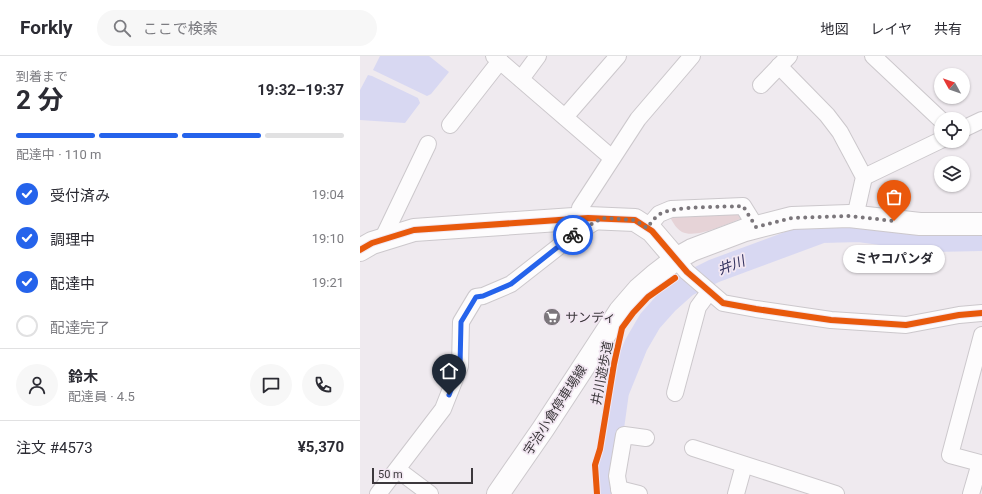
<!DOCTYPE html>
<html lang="ja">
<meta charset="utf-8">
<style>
:root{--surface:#fff;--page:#f7f7f7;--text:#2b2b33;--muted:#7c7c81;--line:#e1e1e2;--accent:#2563eb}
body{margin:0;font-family:Roboto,"Noto Sans JP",sans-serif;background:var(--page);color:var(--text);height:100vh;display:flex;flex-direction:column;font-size:15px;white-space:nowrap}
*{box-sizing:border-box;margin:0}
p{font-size:13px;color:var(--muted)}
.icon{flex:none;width:22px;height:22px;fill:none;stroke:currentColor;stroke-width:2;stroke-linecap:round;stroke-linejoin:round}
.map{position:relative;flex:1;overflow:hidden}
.drawer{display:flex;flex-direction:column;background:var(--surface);width:360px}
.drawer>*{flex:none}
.needle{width:26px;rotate:310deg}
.controls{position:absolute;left:574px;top:12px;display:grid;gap:8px}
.controls a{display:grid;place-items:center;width:36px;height:36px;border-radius:50%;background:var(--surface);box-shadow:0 1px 3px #0004;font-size:20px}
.scale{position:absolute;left:12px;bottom:10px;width:101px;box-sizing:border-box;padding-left:4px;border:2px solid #3c383c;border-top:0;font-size:11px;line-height:14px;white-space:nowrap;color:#3c383c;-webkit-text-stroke:3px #f2e7f2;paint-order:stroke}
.pin{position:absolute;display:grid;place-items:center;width:34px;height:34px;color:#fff;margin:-41px -17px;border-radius:50% 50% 50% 0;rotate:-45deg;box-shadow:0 0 4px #0007}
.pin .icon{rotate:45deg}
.courier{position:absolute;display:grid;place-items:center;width:40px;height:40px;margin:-20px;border:3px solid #2563eb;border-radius:50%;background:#fff;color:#222;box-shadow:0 1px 5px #0007}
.bubble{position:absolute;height:28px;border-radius:14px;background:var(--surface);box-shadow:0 1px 3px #0004;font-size:13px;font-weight:700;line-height:28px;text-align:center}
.head em{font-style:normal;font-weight:700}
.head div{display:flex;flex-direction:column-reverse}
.head{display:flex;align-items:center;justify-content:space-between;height:68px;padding:0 16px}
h1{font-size:26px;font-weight:700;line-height:30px}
.bar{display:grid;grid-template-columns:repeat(4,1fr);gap:6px 4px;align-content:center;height:48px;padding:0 16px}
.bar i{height:5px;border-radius:3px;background:var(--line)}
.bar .on{background:var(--accent)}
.bar p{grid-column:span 4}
.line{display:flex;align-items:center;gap:10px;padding:0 16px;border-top:1px solid var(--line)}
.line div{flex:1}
.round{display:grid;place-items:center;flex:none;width:42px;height:42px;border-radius:21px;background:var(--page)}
ol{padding:0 16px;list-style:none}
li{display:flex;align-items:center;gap:12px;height:44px}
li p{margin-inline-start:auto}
li .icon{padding:4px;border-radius:50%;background:var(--accent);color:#fff;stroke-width:4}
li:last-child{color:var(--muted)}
li i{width:22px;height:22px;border:2px solid var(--line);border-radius:50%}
header{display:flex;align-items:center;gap:24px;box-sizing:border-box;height:56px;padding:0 20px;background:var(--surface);border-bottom:1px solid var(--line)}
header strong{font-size:19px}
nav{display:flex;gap:22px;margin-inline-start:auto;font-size:14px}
.search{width:280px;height:36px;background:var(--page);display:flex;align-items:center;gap:10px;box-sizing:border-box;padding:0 14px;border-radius:22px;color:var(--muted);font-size:15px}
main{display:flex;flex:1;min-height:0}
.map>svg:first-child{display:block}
.green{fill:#e6d3d7}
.water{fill:#d8d8f2}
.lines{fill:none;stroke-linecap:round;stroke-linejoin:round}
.river{stroke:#d8d8f2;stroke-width:24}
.street-casing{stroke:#ccc8cc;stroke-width:18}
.secondary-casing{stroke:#ccc8cc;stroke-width:24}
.street{stroke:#fdfcfd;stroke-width:16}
.secondary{stroke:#fdfcfd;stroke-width:22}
.cycleway-casing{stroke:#f2e7f2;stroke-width:8}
.cycleway{stroke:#e8590c;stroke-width:6}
.done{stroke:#7b767b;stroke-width:4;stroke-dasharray:0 7.2}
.route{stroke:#2563eb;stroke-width:5}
.labels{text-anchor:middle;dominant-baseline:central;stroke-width:3.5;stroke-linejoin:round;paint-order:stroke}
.poi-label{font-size:13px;fill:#3c383c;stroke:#f2e7f2;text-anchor:start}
.street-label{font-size:13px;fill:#3c383c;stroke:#f2e7f2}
.water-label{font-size:14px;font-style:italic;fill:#31305d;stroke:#f2e7f2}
</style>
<header>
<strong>Forkly</strong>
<div class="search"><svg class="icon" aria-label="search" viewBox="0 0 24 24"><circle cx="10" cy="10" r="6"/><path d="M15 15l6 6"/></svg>ここで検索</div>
<nav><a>地図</a><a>レイヤ</a><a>共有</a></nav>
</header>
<main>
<section class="drawer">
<div class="head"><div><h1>2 分</h1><p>到着まで</p></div><em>19:32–19:37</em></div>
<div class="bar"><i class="on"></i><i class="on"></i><i class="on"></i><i></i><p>配達中 · 110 m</p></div>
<ol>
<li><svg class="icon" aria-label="check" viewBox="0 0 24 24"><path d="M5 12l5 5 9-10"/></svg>受付済み<p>19:04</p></li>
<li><svg class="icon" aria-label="check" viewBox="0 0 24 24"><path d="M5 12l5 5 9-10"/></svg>調理中<p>19:10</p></li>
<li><svg class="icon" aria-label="check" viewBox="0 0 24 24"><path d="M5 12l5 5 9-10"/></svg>配達中<p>19:21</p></li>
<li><i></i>配達完了</li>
</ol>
<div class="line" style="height:72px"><a class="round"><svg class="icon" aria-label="person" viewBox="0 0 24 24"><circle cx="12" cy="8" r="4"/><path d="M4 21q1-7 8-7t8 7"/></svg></a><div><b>鈴木</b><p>配達員 · 4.5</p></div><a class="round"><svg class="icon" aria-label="chat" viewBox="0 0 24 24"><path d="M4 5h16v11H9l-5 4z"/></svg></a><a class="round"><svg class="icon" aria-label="phone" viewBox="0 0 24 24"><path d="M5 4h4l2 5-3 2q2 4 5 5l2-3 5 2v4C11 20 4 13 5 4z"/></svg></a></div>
<div class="line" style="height:52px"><div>注文 #4573</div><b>¥5,370</b></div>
</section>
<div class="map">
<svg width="622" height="438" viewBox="0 0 622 438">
<rect width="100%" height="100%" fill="#efeaef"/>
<path class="green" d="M374,154L383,162C368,167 337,183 322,176C315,172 312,164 308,158L317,157L322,161H335L340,156Z"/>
<g class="water">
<polygon points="20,0 69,0 89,16 71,38 67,40 13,14"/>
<polygon points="8,19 12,20 58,42 60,47 45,67 0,64 0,34"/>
</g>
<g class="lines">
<polyline class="river" points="250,438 245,422 257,336 276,289 290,265 307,246 326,229 354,215 462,175 499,174 574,184 622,183"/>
<defs>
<g id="street">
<polyline points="134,0 252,102"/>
<polyline points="513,0 581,64"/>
<polyline points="419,10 467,59 480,76 495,104 504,121 495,161"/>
<polyline points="161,23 178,0"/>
<polyline points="401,29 429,0"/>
<polyline points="205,61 258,0"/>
<polyline points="90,69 140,5"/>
<polyline points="603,73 622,64"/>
<polyline points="504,121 581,84"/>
<polyline points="220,162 220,152 278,63 332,0"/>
<polyline points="287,172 299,158 311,153 383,150 396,171"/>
<polyline points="22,184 68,88"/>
<polyline points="316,203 327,216 363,247 396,253 471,264 546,269 599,259 622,257"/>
<polyline points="315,337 338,251 349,236"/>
<polyline points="333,392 476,438"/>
<polyline points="38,414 70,438"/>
<polyline points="259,433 279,438"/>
<polyline points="18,438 83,353 100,310 101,266 116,241 123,240 151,228 211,181 241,162"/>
<polyline points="260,438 257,420 264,379 286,382"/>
<polyline points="376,438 384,409"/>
<polyline points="611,438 620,407 590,399 622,279"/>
</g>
<g id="secondary">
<polyline points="0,194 12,187 54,174 228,162 275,164 292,175 316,203"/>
<polyline points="138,438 183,373 260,255 279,233 294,220 316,203 332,194 385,174 432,162 489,160 560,168 622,168"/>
</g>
</defs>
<use href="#street" class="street-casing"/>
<use href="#secondary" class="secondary-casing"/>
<use href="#street" class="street"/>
<use href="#secondary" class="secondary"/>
<defs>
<g id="cycleway">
<polyline points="0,194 12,187 54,174 228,162 275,164 292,175 327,216 363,247 396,253 471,264 546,269 599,259 622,257"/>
<polyline points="237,438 235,409 240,393 254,308 262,272 273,257 288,241 315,222"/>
</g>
</defs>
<use href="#cycleway" class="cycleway-casing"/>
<use href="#cycleway" class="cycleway"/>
</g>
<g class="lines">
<path class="done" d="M213,179L242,162L275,164L287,172C291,167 295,161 300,158C312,150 366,151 383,150L396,171L432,162L489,160L534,165"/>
<polyline class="route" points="89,339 100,310 101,266 116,241 123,240 151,228 213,179"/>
</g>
<defs>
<symbol id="supermarket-disc" viewBox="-11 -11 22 22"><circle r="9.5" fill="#7b767b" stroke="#f2e7f2"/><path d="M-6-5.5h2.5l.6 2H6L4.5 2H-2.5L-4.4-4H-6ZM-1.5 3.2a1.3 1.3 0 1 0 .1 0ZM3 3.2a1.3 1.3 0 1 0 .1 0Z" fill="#fff"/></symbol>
</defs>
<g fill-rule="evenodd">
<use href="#supermarket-disc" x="182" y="251" width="20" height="20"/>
</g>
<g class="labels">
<g class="poi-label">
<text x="205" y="261">サンディ</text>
</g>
<g class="street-label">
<text transform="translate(242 317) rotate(-79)">井川遊歩道</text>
<text transform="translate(195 354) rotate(-57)">宇治小倉停車場線</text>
</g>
<g class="water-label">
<text transform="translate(371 209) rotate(-21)">井川</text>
</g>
</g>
</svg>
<div class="controls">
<a><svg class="needle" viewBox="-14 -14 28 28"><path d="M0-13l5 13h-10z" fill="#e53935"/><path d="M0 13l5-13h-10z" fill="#7c7c81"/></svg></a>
<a><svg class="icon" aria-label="locate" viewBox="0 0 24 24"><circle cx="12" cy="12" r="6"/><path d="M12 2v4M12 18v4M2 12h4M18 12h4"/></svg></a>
<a><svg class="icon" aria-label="layers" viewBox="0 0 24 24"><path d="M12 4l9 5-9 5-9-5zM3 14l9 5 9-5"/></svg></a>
</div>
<div class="scale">50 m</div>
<div class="pin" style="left:534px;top:165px;background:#ea580c"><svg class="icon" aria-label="bag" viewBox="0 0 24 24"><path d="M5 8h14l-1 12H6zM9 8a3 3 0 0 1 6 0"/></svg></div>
<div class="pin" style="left:89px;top:339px;background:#1f2937"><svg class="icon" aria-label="home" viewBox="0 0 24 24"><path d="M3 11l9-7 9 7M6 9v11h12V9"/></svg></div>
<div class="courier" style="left:213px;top:179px"><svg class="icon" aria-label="bike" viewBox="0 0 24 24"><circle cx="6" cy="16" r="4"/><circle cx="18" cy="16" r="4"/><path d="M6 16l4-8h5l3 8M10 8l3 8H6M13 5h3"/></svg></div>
<div class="bubble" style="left:483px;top:189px;width:102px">ミヤコパンダ</div>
</div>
</main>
